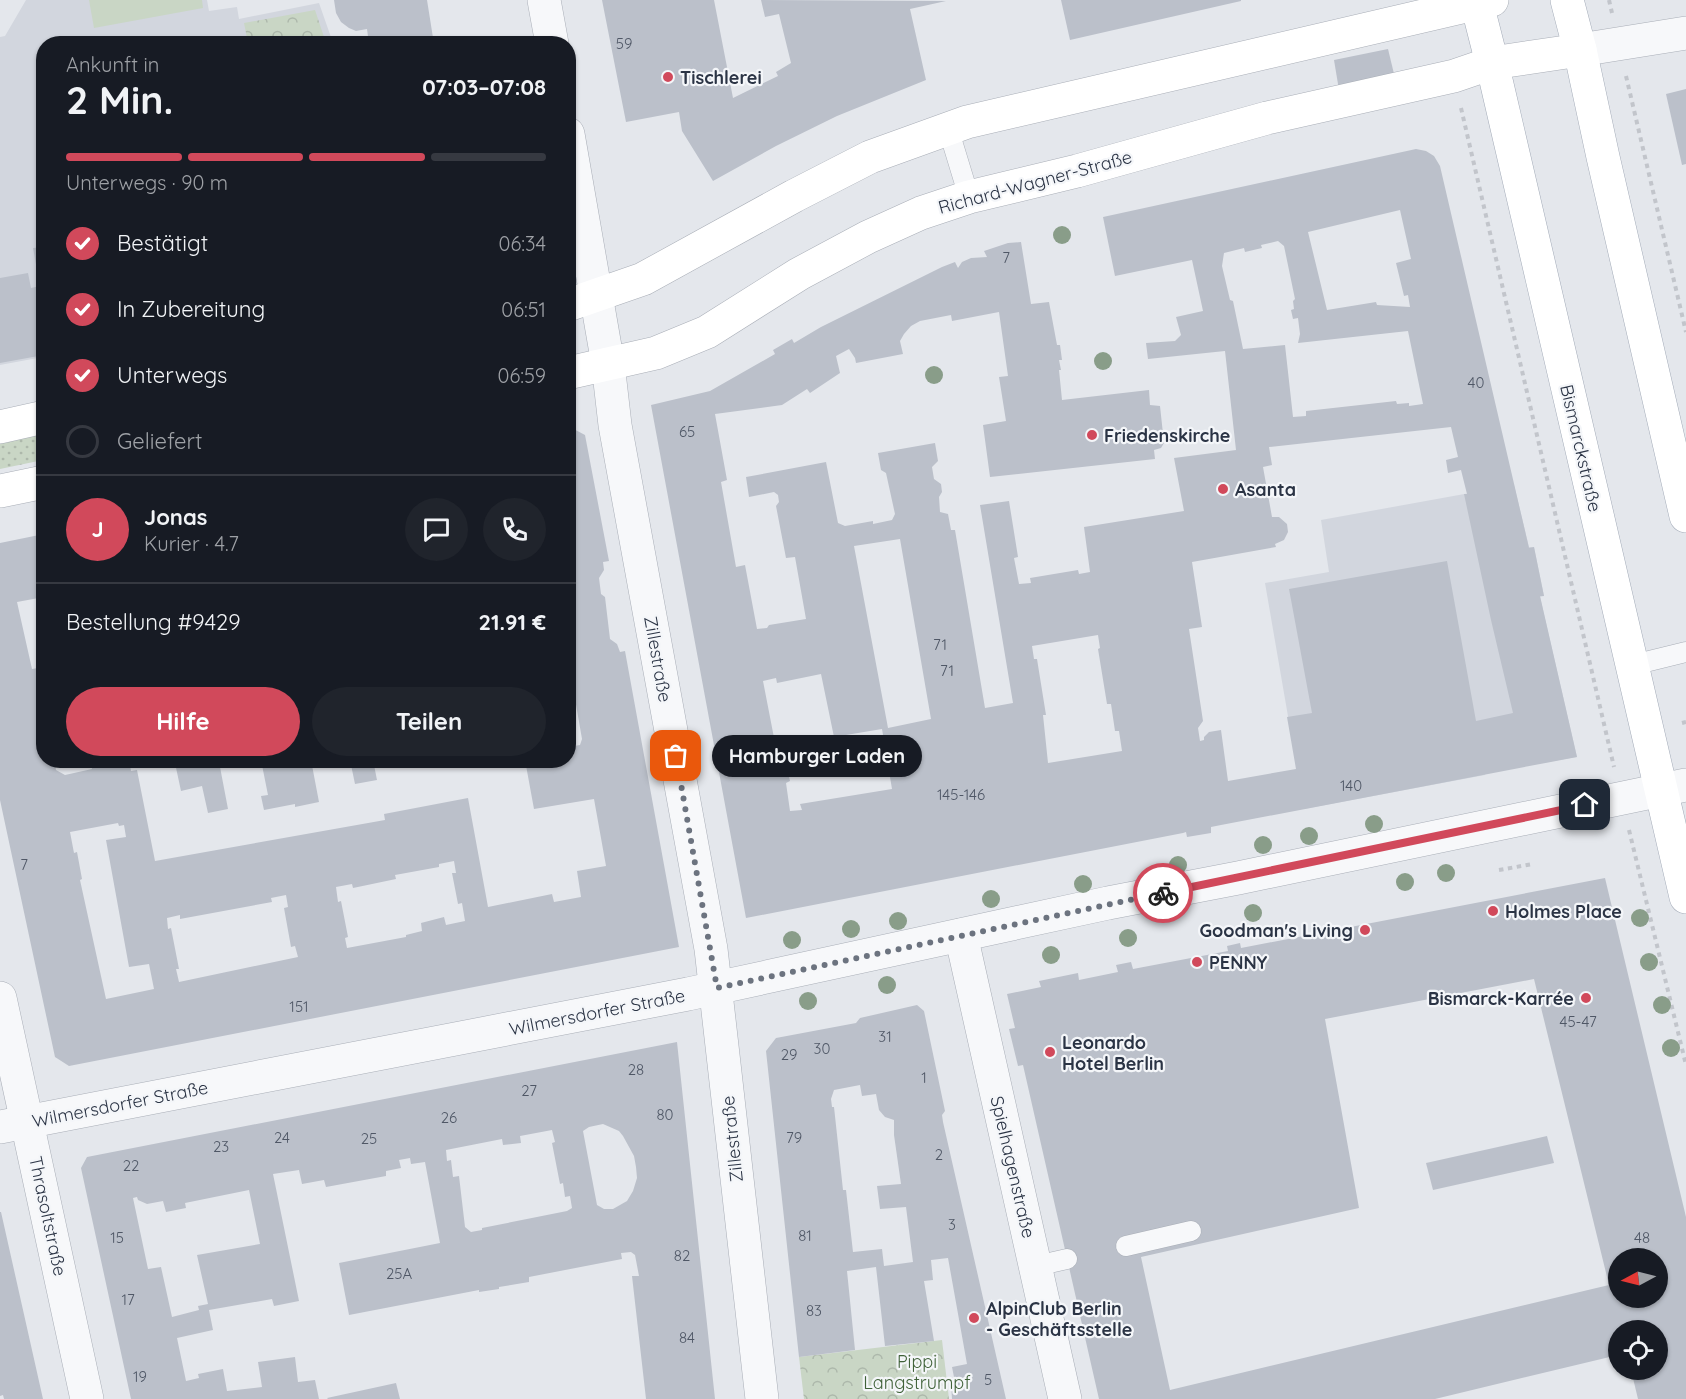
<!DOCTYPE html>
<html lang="de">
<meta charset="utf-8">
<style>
:root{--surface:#171b24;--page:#20242c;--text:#f1f3f6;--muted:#9ea1a6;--line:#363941;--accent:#d1495b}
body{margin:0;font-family:Quicksand,sans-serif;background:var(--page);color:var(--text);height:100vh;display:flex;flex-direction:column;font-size:22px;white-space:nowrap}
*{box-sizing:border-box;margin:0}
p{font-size:20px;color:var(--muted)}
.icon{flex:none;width:33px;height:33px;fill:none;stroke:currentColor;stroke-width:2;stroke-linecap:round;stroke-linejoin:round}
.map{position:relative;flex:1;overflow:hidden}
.sheet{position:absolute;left:36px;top:36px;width:540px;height:732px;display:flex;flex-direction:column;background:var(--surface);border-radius:24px;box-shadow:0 2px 4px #0004}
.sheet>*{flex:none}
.needle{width:39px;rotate:263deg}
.controls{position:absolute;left:1608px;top:1248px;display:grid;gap:12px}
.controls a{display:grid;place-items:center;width:60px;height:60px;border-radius:50%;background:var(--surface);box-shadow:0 2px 4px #0004;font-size:30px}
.pin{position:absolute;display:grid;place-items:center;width:51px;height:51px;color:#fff;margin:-26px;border-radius:12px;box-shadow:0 3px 9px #0006}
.courier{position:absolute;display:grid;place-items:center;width:60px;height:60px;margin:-30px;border:4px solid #d1495b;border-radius:50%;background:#fff;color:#222;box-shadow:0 2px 8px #0007}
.bubble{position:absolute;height:42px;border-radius:21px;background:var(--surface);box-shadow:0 2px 4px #0004;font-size:20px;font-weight:800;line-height:42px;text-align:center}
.overview em{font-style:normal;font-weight:800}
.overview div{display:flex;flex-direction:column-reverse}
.overview{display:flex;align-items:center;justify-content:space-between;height:102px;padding:0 30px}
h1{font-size:39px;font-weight:800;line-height:45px}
.bar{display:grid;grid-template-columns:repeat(4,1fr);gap:9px 6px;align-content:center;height:72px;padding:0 30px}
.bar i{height:8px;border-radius:4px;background:var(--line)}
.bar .selected{background:var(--accent)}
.bar p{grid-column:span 4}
.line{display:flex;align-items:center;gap:15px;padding:0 30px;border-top:2px solid var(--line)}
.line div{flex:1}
.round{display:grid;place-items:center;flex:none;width:63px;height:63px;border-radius:32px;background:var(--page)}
ol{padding:0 30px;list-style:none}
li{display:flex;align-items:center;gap:18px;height:66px}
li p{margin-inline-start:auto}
li .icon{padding:6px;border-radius:50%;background:var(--accent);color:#fff;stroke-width:4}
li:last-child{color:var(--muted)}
li i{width:33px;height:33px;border:3px solid var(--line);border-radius:50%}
.primary-button{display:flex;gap:12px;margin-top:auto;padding:12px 30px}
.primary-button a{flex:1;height:69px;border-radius:36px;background:var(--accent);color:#fff;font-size:24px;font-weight:800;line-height:69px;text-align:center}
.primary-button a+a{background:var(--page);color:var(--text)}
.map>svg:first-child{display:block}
.built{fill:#d2d6de}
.grass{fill:url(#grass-dots)}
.park{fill:url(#park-crowns)}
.pitch{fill:#c9d6c5}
.building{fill:#bbc0ca;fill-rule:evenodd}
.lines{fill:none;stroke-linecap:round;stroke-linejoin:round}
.lane-casing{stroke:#a9aeb7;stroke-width:21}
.street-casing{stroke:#a9aeb7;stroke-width:34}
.secondary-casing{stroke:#a9aeb7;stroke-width:34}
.primary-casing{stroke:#a3abb8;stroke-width:34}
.path{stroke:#c2c5cb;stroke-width:4;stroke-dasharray:4.5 4.5;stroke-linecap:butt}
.lane{stroke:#f7f8fa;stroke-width:20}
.street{stroke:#f7f8fa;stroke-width:33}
.secondary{stroke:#fff;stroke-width:33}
.primary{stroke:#fff;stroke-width:33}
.tree{fill:#899d89}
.done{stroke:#6c737f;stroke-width:6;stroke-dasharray:0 10.8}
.route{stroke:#d1495b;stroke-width:8}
.poi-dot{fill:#d1495b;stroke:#f4f6f9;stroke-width:2}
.labels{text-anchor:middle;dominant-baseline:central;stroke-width:4.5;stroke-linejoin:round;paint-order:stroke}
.number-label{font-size:15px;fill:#4f5766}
.poi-label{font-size:18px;font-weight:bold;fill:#2b3445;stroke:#f4f6f9;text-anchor:start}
.street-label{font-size:18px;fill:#2b3445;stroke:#f4f6f9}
.park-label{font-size:18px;fill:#3f6138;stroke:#f4f6f9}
</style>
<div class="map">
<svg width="1686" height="1399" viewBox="0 0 1686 1399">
<defs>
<pattern id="grass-dots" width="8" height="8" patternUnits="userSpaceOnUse" patternTransform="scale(1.5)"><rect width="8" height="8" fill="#c9d6c5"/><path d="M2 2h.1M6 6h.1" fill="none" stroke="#adb8ab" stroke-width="1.8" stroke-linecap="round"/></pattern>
<pattern id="park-crowns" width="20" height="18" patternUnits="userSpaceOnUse" patternTransform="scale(1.5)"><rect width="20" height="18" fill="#c9d6c5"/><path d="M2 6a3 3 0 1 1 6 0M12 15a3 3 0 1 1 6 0" fill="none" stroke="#adb8ab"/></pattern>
</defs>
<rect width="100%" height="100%" fill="#e4e7ec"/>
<g class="built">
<polygon points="26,0 207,0 209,11 237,7 239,19 319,3 333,43 44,44 43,357 0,365 0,37 5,36"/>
<polygon points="1514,485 1529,547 1534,547 1544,596 1540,597 1577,757 1486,772 1485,775 1304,809 1265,583 1329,572 1321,520"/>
</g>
<polygon class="grass" points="43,433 43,460 0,469 0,442"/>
<g class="park">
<polygon points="315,10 326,43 248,43 244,23"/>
<polygon points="942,1340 949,1399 804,1399 799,1357"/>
</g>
<polygon class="pitch" points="89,0 202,0 203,8 94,28"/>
<g class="building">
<polygon points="334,0 427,0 434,44 369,44 367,29 356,31 349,28 341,22 336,13"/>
<polygon points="602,0 714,0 733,98 778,76 776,72 791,63 779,14 765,17 761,0 946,1 910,9 926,80 837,116 776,146 713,181 682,131 679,112 626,122"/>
<polygon points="1061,0 1241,0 1241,1 1070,40"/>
<polygon points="1388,49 1395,78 1339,90 1334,60"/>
<polygon points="1686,89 1686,164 1682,165 1666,94"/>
<path d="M1416,149L1426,151L1434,156L1440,166L1529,548L1534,547L1544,596H1540L1577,757L1221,825L1211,827V833L1187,837L1186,832L1183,833L746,918L651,405L710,391L775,354L773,350L792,339L794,343L821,327L942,267L955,262L958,268L962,262L971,258L987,257L984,251L1008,243L1021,242L1031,304L1049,302L1057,345H1060L1062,360H1059L1061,370H1059L1062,400L1149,390L1150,405L1160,406L1164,443L1161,448L1154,450L1155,459L990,477L983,425L1006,421L999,377L1008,376L999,312L952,321L951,315L920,321L911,326L904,334L900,341L903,354L856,363L855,358L849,349L836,356L840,373L810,393L807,389L782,405L715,414L727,480L721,482L736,567L745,565L757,629L767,628L769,625L806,619L795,557L786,558L776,506L779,502L778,495L774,492L749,497L746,477L826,462L838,523L845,526L873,521V524L892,520L895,514L886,473L881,470L878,453L935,443L938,461L932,467L934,479L941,484L942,492L939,497L940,512L948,514L951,530H955L985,708L1013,703L980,505L1009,501L1018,557L1014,558L1019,584L1031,583L1030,578L1078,570L1079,574L1090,572L1084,527L1184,511L1174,458L1236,450L1225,351L1148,359L1146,343L1175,341L1181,335L1176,317L1203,311L1192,260L1115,276L1103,217ZM1400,210L1411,259L1396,263L1404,296L1408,295L1410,307L1377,305L1376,302L1327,310L1308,232ZM1278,241L1284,246L1295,299L1293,301L1294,309L1291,310L1293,319L1298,318L1300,334L1298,343L1408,331L1423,404L1409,406V403L1397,404L1396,401L1306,411V416L1293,417L1285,345L1243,349L1233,301L1230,300L1222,266L1224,253L1244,248L1245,252L1262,248L1261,245ZM1451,427L1458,457L1446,460L1448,473L1461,470L1467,494H1464L1491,620L1513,713L1476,721L1447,561L1289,589L1312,713L1287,717L1296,769L1228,781L1221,730L1209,732L1204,737V740L1200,741L1198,728L1203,721L1189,629L1202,627L1192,562L1276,547L1275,544L1284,540L1288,532L1287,524L1279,517H1272L1263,467L1272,465L1269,447ZM900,539L931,719L888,728L854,546ZM1098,635L1100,648L1098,649L1107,704H1111L1115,731H1119L1122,751L1048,763L1043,715H1046L1037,659H1034L1032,646ZM821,674L834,737L882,729L892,789L800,804L802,810L790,811L786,783L790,781L782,747L776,748L763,681L776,678L777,683Z"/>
<polygon points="44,247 44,355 0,363 0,278 28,273 31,288 40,286 33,248"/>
<path d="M568,426L585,435L609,561L603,562L604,570L599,578L601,594L605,597L610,639L617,644L620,652L625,651L679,947L69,1066L55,1057L0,800V543L44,534V597L17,602L32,669L38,668L43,690L37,692L40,704L44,703V760H54L56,770L65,775L92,769L90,760H129L131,771L137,770L155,861L385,820L384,814L468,798L488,907L552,894L554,902L581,897L577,871L606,866L594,799L534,809L525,760H568V747L580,745L582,739L574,693L568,691ZM118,823L119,826L124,825L126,837L106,840L129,967L149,964L154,989L106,999L80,880L82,879L77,852L74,853L70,832ZM454,861L456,873H452L458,904L462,903L465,921L446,925L444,917L421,923L422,931L406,935V937L347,948L345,938L348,937L341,901L338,902L336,887L352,884L353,888L396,879L395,875L439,867V864ZM286,895L288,907L284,908L291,947L295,946L298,957L179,982L176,969H179L171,928L168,929L167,918L180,915V919L272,902L271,898Z"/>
<polygon points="188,760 249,760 220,767 228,809 208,813 202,786 181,791 175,763"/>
<polygon points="261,760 311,760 319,802 295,807 295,804 264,810 261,796 268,795"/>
<polygon points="350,760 373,760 377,780 355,784"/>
<path d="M1605,878L1686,1217V1399H1638L1631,1370H1658V1330H1618V1355L1435,1399H1099L1023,1065L1018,1066L1009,1029L1015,1028L1007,994L1041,987L1039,981L1078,973L1079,980L1118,972L1116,965L1131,962L1133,969L1228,951L1227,946L1240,943L1241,948ZM1534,979L1609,1285L1170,1390L1141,1257L1359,1208L1325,1019ZM1618,1258H1658V1298H1618Z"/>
<path d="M917,1005L924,1011L945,1111L942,1115L943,1122L1006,1399H952L951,1384L955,1382L952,1367L967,1364L948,1258L931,1260L933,1280L924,1281L934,1341L885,1346L876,1267L847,1271L855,1350L799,1357L766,1051L776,1038L856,1023L860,1018ZM860,1085L862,1096L876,1094L879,1110L885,1117L894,1120V1135L901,1184L877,1186L880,1209L906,1207L913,1262L884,1266L882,1249L853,1252L846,1190H843L834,1107H832L831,1099L834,1090Z"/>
<path d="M677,1042L715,1399H646L632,1276H639L635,1255L631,1252L621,1253L622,1259L529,1277V1282L499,1287V1289L479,1292V1290L349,1315L339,1263L440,1243L425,1162L411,1164L410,1158L399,1160L401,1168L386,1171V1176L326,1187L324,1180L302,1184L299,1170L273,1174L299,1301L274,1306L272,1299L209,1310L213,1330L177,1338L186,1381L199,1378L198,1374L223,1369L227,1391L262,1387L258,1362L295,1357L298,1382L315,1380L319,1399H131L81,1168L87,1157ZM603,1124L619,1131L623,1136L634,1156L636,1167L637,1178L633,1191L627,1201L613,1209H604L597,1205L583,1131L589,1127ZM552,1130L555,1142L552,1143L560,1184L563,1183L565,1197L570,1196L572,1208L567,1211L482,1228V1230L471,1232L465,1227L459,1176L453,1177L451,1160L447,1161L446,1150L502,1139L503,1145L521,1143L520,1136ZM249,1190L260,1244L197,1255L208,1304L198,1306L199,1310L172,1317L161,1267L148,1269L133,1198L137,1197L138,1200L147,1204L163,1201L166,1212L186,1208L185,1203Z"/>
<polygon points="1547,1136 1554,1163 1433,1190 1426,1163"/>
<polygon points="0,1212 1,1212 43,1399 4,1399 3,1395 0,1396"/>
<polygon points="396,1383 400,1399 328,1399 327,1398"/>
</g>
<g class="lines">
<defs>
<g id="lane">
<polyline points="948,128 969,197"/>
<polyline points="1633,665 1686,652"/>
<polyline points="1126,1246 1191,1231"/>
<polyline points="1036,1266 1067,1259"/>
</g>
<g id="street">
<polyline points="544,0 552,44"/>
<polyline points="1580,50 1686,33"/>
<polyline points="568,134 608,364 615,425 711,949 762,1399"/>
<polyline points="961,935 1065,1399"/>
<polyline points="0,998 87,1399"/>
<polyline points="0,1127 688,994 1108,903 1238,878 1686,785"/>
</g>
<g id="secondary">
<polyline points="568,305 643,279 794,196 870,157 967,122 1492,0"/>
<polyline points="568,373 656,353 707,332 799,274 868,237 921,213 969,197 1077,171 1267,118 1454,76 1492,63 1580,50"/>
<polyline points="0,427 44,417"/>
<polyline points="0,491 44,482"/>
</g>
<g id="primary">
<polyline points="1476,0 1492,63 1686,897"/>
<polyline points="1567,0 1580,50 1603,157 1686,516"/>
</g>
</defs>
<use href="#lane" class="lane-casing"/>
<use href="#street" class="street-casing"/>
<use href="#secondary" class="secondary-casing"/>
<use href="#primary" class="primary-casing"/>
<g class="path">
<polyline points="1609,0 1612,13"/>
<polyline points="1626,76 1686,332"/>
<polyline points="1461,108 1614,767"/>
<polyline points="1682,723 1686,722"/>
<polyline points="1629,830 1686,1065"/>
<polyline points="1499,870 1533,864"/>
</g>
<use href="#lane" class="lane"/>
<use href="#street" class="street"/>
<use href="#secondary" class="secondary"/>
<use href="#primary" class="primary"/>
</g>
<g class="tree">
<circle cx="1062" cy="235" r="9"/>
<circle cx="1103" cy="361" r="9"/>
<circle cx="934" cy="375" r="9"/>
<circle cx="1374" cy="824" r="9"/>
<circle cx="1309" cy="836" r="9"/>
<circle cx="1263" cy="845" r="9"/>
<circle cx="1178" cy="865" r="9"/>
<circle cx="1446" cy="873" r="9"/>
<circle cx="1405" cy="882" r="9"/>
<circle cx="1083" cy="884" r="9"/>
<circle cx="991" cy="899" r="9"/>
<circle cx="1253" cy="913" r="9"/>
<circle cx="1640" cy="918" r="9"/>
<circle cx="898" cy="921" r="9"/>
<circle cx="851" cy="929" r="9"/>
<circle cx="1128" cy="938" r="9"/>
<circle cx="792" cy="940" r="9"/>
<circle cx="1051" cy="955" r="9"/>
<circle cx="1649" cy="962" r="9"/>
<circle cx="887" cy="985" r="9"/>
<circle cx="808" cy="1001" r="9"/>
<circle cx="1662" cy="1005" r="9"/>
<circle cx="1671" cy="1048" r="9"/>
</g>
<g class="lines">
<polyline class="done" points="676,756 717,988 1163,893"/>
<polyline class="route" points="1163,893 1585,805"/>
</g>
<g class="poi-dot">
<circle cx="668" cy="77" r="6"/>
<circle cx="1092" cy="435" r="6"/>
<circle cx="1223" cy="489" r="6"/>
<circle cx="1493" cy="911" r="6"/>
<circle cx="1365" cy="930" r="6"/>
<circle cx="1197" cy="962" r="6"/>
<circle cx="1586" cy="998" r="6"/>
<circle cx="1050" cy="1052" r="6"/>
<circle cx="974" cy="1318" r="6"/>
</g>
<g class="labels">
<g class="number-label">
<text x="624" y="43">59</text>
<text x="1006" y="257">7</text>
<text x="1476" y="382">40</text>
<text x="687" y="431">65</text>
<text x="940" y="644">71</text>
<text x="947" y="670">71</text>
<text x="1351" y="785">140</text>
<text x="961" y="794">145-146</text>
<text x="24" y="864">7</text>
<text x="299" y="1006">151</text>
<text x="1578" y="1021">45-47</text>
<text x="885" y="1036">31</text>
<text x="822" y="1048">30</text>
<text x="789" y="1054">29</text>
<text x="636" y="1069">28</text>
<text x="924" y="1077">1</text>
<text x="529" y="1090">27</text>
<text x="665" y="1114">80</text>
<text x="449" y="1117">26</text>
<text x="282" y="1137">24</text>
<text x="794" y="1137">79</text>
<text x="369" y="1138">25</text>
<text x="221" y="1146">23</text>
<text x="939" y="1154">2</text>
<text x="131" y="1165">22</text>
<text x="952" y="1224">3</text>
<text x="805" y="1235">81</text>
<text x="117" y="1237">15</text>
<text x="1642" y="1237">48</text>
<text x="682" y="1255">82</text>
<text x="399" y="1273">25A</text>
<text x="128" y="1299">17</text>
<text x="814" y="1310">83</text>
<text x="687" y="1337">84</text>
<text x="140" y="1376">19</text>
<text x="988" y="1379">5</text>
</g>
<g class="poi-label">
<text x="680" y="77">Tischlerei</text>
<text x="1104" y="435">Friedenskirche</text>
<text x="1235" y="489">Asanta</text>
<text x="1505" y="911">Holmes Place</text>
<text x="1353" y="930" text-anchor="end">Goodman's Living</text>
<text x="1209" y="962">PENNY</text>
<text x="1574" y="998" text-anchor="end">Bismarck-Karrée</text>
<text x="1062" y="1042">Leonardo<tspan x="1062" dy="21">Hotel Berlin</tspan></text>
<text x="986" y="1308">AlpinClub Berlin<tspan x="986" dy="21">- Geschäftsstelle</tspan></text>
</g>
<g class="street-label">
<text transform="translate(1035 182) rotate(-15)">Richard-Wagner-Straße</text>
<text transform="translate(1581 448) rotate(77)">Bismarckstraße</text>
<text transform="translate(658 659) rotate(80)">Zillestraße</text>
<text transform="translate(597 1012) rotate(-11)">Wilmersdorfer Straße</text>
<text transform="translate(120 1104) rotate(-11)">Wilmersdorfer Straße</text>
<text transform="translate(732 1139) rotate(-96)">Zillestraße</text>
<text transform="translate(1013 1167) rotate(77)">Spielhagenstraße</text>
<text transform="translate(48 1216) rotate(78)">Thrasoltstraße</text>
</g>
<g class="park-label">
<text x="917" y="1361">Pippi<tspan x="917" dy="21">Langstrumpf</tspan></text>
</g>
</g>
</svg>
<div class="controls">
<a><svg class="needle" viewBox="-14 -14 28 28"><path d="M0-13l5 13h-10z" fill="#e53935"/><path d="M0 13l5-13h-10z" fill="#9ea1a6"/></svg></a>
<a><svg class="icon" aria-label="locate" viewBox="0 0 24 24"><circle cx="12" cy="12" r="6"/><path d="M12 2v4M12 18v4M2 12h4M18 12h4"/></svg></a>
</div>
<div class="pin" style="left:676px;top:756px;background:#ea580c"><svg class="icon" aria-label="bag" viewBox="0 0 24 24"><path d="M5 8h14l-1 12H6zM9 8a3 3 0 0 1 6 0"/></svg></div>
<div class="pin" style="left:1585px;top:805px;background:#1f2937"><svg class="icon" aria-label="home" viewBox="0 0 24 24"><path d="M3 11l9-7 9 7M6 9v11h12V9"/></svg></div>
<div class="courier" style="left:1163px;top:893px"><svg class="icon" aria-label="bike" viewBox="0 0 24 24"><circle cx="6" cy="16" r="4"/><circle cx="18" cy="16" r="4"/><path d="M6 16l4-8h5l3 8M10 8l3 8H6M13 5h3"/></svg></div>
<div class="bubble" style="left:712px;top:735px;width:210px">Hamburger Laden</div>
<section class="sheet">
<div class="overview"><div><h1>2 Min.</h1><p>Ankunft in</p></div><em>07:03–07:08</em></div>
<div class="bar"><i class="selected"></i><i class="selected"></i><i class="selected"></i><i></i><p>Unterwegs · 90 m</p></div>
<ol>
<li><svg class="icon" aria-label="check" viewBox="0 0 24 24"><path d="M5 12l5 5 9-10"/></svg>Bestätigt<p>06:34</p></li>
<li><svg class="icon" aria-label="check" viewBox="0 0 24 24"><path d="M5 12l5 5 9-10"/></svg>In Zubereitung<p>06:51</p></li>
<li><svg class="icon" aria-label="check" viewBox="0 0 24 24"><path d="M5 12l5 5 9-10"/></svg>Unterwegs<p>06:59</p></li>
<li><i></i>Geliefert</li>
</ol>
<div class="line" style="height:108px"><b class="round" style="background:var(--accent);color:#fff">J</b><div><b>Jonas</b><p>Kurier · 4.7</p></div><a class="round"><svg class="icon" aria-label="chat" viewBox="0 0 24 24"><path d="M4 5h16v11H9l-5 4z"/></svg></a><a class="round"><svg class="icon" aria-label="phone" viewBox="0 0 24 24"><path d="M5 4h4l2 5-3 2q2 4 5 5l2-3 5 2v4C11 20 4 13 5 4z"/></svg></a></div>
<div class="line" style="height:78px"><div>Bestellung #9429</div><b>21.91 €</b></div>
<div class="primary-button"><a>Hilfe</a><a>Teilen</a></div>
</section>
</div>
